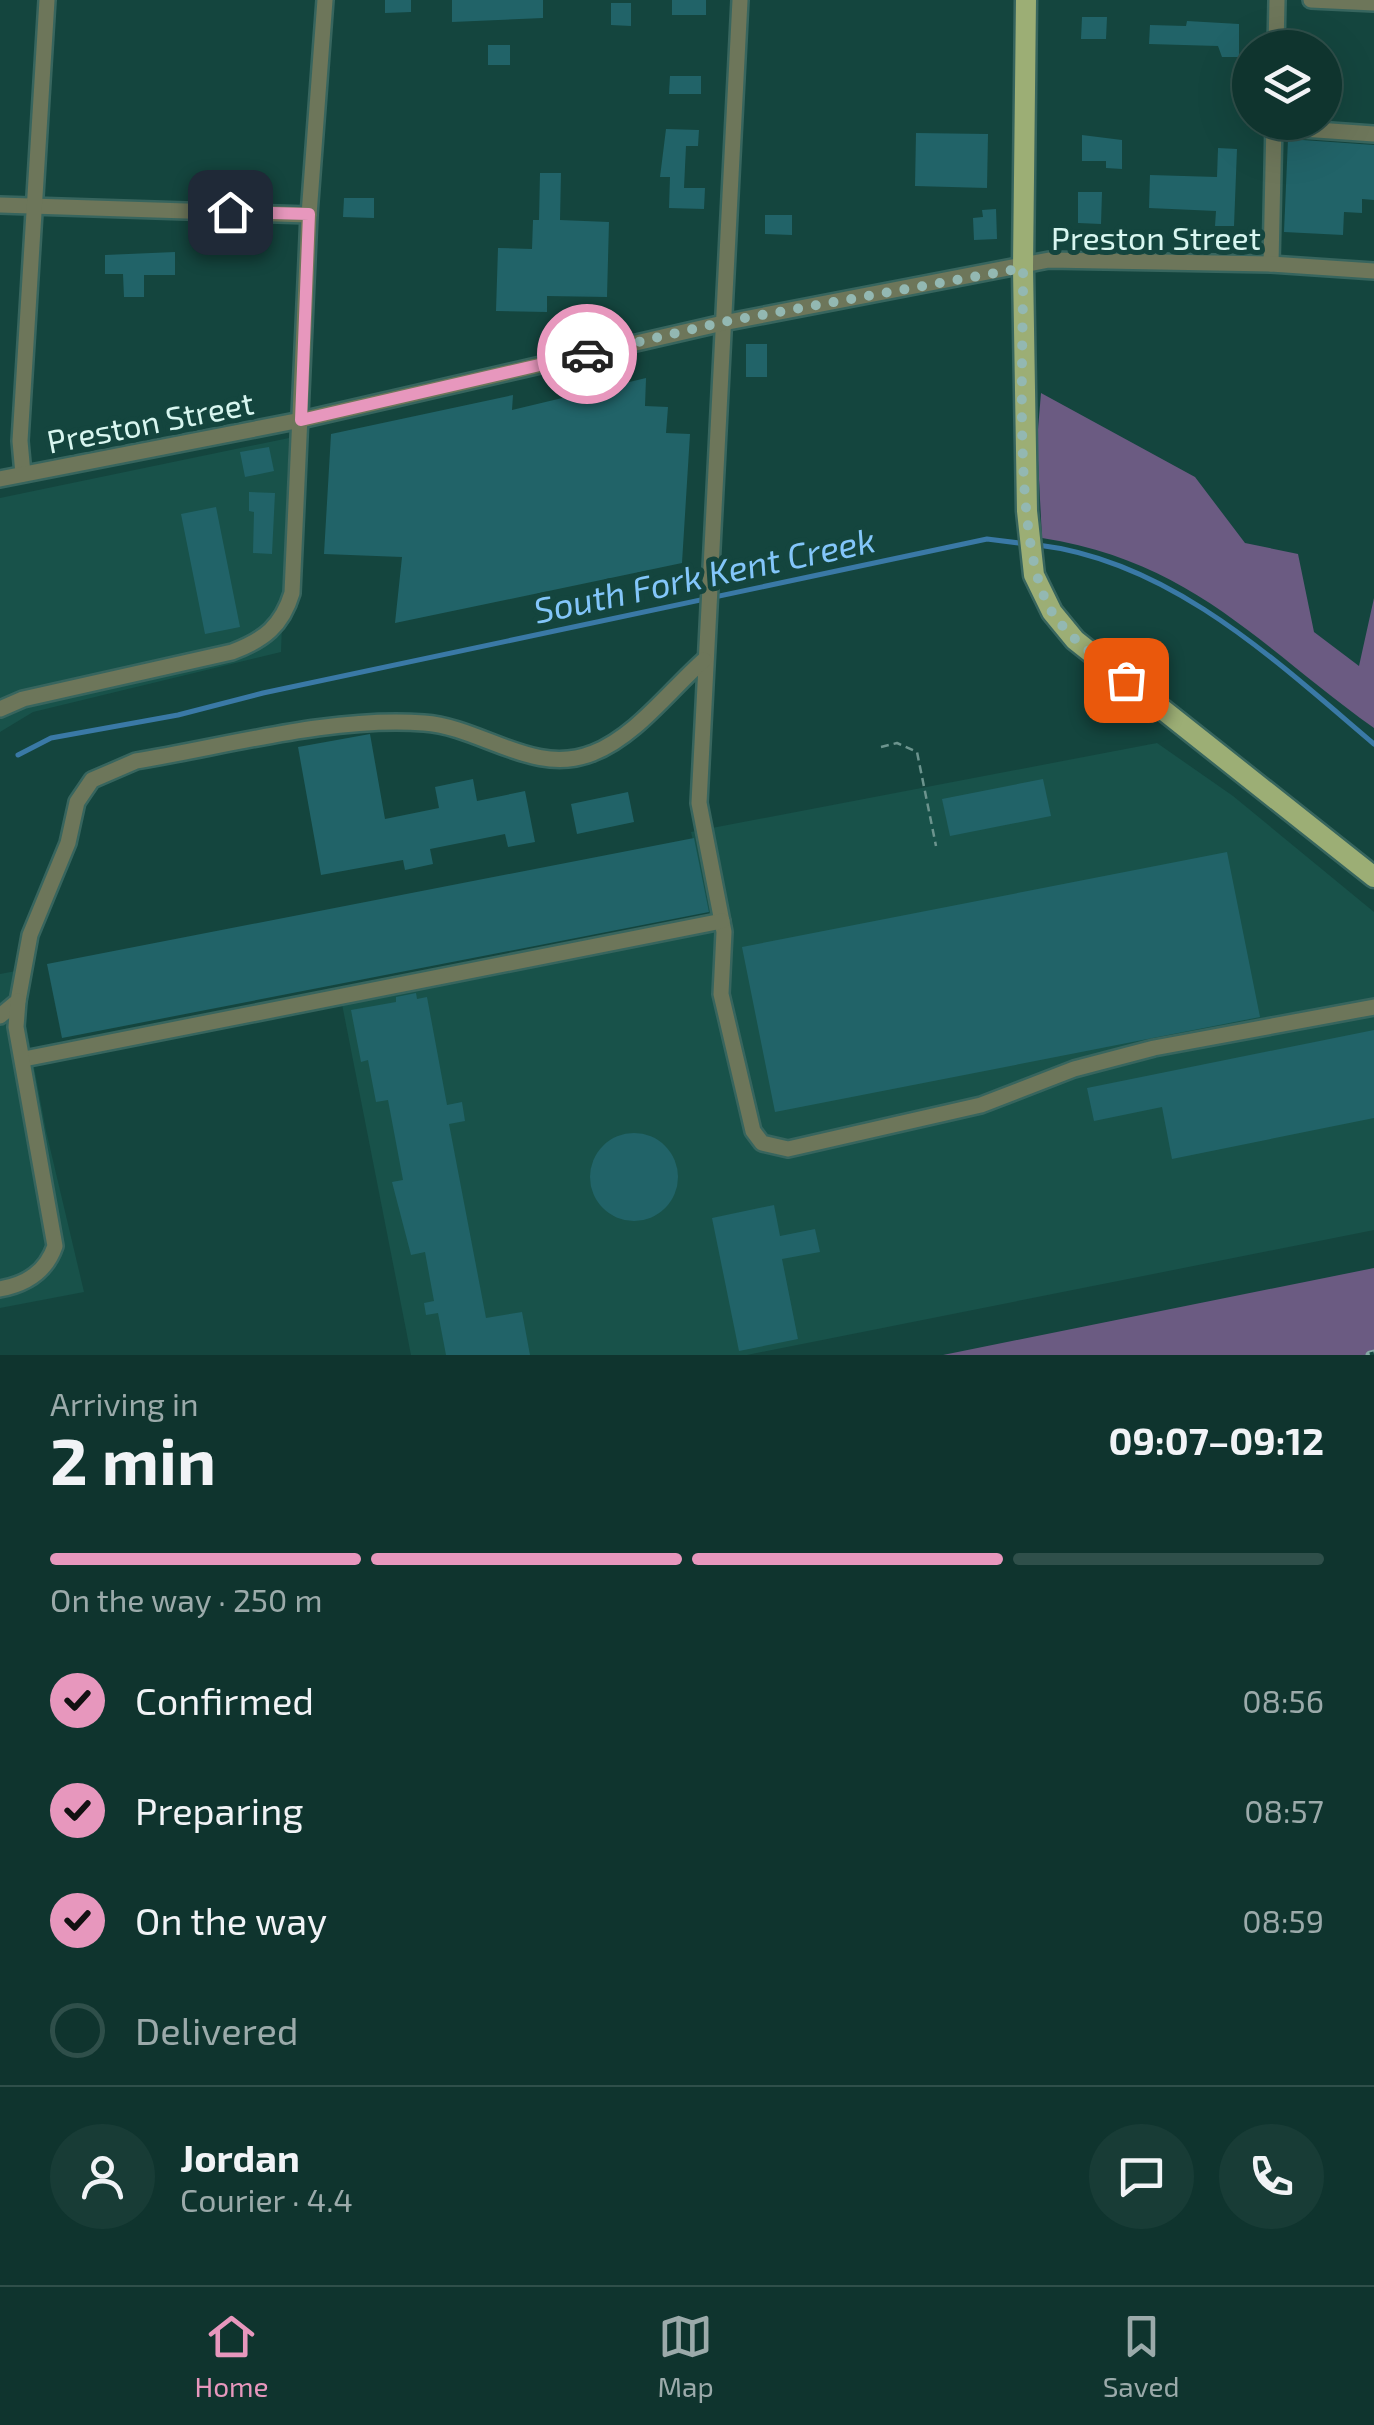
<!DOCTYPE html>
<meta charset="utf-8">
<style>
:root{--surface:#0f342e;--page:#183c36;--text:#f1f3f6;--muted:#9baaaa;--line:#2f4f4a;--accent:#e797bd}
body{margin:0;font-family:"Exo 2",sans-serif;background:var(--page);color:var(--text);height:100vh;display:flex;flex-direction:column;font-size:38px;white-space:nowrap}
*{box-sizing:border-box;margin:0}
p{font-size:32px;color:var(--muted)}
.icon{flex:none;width:55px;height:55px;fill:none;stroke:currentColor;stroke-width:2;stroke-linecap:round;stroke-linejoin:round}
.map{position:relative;height:1355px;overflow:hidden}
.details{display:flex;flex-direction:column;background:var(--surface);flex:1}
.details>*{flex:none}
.tools{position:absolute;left:1232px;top:30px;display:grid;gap:20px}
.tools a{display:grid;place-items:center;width:110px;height:110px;border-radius:50%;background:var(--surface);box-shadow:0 10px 40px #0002,0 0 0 2px var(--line);font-size:50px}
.pin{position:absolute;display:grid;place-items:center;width:85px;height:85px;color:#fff;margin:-42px;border-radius:20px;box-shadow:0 5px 15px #0006}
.courier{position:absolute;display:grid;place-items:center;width:100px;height:100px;margin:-50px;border:8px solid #e797bd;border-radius:50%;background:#fff;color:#222;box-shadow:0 2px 12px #0007}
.headline em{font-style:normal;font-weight:700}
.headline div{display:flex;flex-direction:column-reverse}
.headline{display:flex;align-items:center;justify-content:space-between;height:170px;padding:0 50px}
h1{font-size:65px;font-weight:700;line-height:75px}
.bar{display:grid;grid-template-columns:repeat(4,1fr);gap:15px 10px;align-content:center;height:120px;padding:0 50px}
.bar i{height:12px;border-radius:8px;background:var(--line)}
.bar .on{background:var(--accent)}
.bar p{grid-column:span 4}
.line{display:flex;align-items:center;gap:25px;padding:0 50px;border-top:2px solid var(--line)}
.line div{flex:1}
.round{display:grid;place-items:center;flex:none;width:105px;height:105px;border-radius:52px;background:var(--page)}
ol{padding:0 50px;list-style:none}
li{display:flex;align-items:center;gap:30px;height:110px}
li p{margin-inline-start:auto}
li .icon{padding:10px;border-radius:50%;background:var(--accent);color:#111;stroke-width:4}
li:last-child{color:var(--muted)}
li i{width:55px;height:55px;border:5px solid var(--line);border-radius:50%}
.menu{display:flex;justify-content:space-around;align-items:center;height:140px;border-top:2px solid var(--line);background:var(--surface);font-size:28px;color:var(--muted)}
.menu a{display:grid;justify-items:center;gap:5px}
.menu .on{color:var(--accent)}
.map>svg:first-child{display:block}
.built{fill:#18524a}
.green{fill:#6b5b82}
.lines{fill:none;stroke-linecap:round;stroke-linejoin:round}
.stream{stroke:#3a79a6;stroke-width:5}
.building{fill:#216368}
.minor-casing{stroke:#37655e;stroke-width:20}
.major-casing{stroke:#37655e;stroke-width:25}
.path{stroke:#6c948e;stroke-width:2.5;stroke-dasharray:8 5;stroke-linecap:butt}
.minor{stroke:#6d765a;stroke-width:15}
.major{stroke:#9cae75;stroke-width:20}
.rail-casing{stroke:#83a9a3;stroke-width:9}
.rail{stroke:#14453e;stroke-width:5;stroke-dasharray:15;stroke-linecap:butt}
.done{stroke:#93b8b2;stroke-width:10;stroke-dasharray:0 18}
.route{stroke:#e797bd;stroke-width:12}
.labels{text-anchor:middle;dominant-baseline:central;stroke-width:10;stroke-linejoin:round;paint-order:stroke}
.street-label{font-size:32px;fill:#d8f6f0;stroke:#14453e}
.water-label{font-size:35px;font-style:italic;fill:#83c6fa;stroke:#14453e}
</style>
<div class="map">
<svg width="1374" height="1355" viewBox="0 0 1374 1355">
<rect width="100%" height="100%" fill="#14453e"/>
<g class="built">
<polygon points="289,438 281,652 33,712 0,732 0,498"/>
<polygon points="1157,743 1233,796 1374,912 1374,1230 747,1355 411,1355 341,999 713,931 691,832"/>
<polygon points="16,971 46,1131 84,1292 0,1308 0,974"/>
</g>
<g class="green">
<path d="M1041,393L1195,477L1245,543L1298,554L1314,632L1359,666L1374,598V728C1257,644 1193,562 1042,538L1037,441Z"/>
<polygon points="1374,1268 1374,1355 943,1355"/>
</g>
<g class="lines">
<g class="stream">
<path d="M1038,545C1171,561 1276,661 1374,744"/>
<polyline points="18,755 51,738 178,715 263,693 987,539 1027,544"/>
</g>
</g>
<g class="building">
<polygon points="385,0 411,0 411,12 385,13"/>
<polygon points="452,0 543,0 543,18 452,22"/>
<rect x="672" y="0" width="34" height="15"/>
<polygon points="611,3 631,3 631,26 611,25"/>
<polygon points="1082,17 1107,17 1106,39 1081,39"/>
<polygon points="1187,21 1239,24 1239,57 1222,57 1218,46 1149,44 1150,25 1186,26"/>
<rect x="488" y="45" width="22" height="20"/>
<polygon points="670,76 701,76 701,94 669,94"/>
<polygon points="666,129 699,130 698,146 686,146 684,188 705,188 704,209 669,208 670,177 660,177"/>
<polygon points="916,133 988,134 987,188 915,186"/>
<polygon points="1082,135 1122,140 1122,169 1106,168 1106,161 1082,161"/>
<polygon points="1288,139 1374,145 1374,200 1362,199 1362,213 1344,212 1343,235 1284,232"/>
<polygon points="1218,148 1237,149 1234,226 1215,226 1216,211 1149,208 1150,175 1217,177"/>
<polygon points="540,173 561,173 560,220 609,222 607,297 547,296 547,312 496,311 498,248 532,249 533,220 539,220"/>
<polygon points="1078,192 1102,192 1101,224 1078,223"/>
<polygon points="344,198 374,198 374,218 343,217"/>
<polygon points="996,209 997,239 974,240 973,218 983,217 982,210"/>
<polygon points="765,215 792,215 792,235 765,234"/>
<polygon points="175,252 175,275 144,275 144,297 124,297 123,274 105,274 105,255"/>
<rect x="746" y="344" width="21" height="33"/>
<polygon points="646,378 645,406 668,407 666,433 690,434 682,563 395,623 402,557 324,554 331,434 513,395 512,410"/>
<polygon points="269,447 274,471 245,477 240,452"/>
<polygon points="249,492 275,493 272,554 253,553 254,512 249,511"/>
<polygon points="216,507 240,627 205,634 181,514"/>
<polygon points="370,734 385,819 439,808 435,787 473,779 477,801 525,791 535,842 508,847 505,834 430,849 433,864 405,870 403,860 321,875 298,747"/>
<polygon points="1043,779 1051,816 950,836 942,799"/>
<polygon points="628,792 634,822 577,834 571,804"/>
<polygon points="694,838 709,912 62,1038 47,964"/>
<polygon points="1227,852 1260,1017 775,1112 742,947"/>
<polygon points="416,993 417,999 427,997 447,1105 462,1102 465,1121 449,1124 486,1318 522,1312 530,1355 446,1355 438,1313 426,1315 424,1303 434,1301 425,1252 411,1255 392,1182 403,1180 388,1100 376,1102 368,1060 361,1062 351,1010 396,1002 396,997"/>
<polygon points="1374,1030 1374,1118 1172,1159 1162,1107 1094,1121 1087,1088"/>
<circle cx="634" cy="1177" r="44"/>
<polygon points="774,1205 780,1236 815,1229 820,1252 782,1259 798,1339 739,1351 712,1218"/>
</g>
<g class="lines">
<defs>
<g id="minor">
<polyline points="740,0 699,803 724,932 721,994 753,1131 762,1143 788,1149 981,1105 1074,1069 1154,1048 1374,1007"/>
<polyline points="1311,0 1374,3"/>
<polyline points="1276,48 1277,0"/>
<polyline points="1274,127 1374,134"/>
<polyline points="0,205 309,215"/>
<polyline points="1271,264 1274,122"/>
<polyline points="23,474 20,441 47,0"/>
<polyline points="0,479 301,420 723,323 1049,260 1271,264 1374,271"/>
<path d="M0,709L23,699L232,652C264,640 282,626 292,593L309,215L325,0"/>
<path d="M0,1016L18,1001L30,935L68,843L77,802L92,780L136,761C227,746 333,716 424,723C482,727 534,777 593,753C635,737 670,690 704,660"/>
<polyline points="24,1059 722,921"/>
<path d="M0,1289C27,1284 46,1272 55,1246L16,1027L18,1001"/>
</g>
<polyline id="major" points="1026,0 1023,268 1027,511 1034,575 1052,612 1075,640 1374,877"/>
</defs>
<use href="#minor" class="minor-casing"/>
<use href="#major" class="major-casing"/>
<polyline class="path" points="881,747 897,743 917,752 936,846"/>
<use href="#minor" class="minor"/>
<use href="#major" class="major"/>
<defs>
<polyline id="rail" points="1370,1355 1374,1354"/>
</defs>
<use href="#rail" class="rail-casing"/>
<use href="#rail" class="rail"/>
</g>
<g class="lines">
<path class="done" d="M587,354L723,322L1023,268C1024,350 1011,548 1052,612C1070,640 1100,659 1126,680"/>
<polyline class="route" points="230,212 309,214 301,420 587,354"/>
</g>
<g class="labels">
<g class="street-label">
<text x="1156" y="237">Preston Street</text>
<text transform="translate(150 421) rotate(-11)">Preston Street</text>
</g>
<g class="water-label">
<text transform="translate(704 574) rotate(-12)">South Fork Kent Creek</text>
</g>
</g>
</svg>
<div class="tools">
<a><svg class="icon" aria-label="layers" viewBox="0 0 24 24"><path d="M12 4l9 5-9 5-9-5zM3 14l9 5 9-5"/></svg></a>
</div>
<div class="pin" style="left:1126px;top:680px;background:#ea580c"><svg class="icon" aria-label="bag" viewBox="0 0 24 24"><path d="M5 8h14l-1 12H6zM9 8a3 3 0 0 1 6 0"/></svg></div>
<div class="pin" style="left:230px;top:212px;background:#1f2937"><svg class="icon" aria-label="home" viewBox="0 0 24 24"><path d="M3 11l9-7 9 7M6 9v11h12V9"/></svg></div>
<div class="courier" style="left:587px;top:354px"><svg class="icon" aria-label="car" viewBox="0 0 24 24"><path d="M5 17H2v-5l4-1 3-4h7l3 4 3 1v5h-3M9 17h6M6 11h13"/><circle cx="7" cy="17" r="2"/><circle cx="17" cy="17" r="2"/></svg></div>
</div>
<section class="details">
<div class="headline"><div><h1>2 min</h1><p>Arriving in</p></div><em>09:07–09:12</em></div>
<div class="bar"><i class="on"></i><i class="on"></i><i class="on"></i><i></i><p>On the way · 250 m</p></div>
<ol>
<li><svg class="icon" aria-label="check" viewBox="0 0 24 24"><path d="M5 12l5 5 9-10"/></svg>Confirmed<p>08:56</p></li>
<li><svg class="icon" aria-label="check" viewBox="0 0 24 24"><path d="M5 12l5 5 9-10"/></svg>Preparing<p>08:57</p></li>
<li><svg class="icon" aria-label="check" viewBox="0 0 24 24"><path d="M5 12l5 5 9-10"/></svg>On the way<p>08:59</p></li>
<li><i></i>Delivered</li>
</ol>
<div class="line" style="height:180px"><a class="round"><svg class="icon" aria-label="person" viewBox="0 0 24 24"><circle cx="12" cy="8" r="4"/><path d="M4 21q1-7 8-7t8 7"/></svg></a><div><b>Jordan</b><p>Courier · 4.4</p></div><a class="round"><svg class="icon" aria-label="chat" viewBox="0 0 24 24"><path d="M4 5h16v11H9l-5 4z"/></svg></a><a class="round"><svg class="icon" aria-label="phone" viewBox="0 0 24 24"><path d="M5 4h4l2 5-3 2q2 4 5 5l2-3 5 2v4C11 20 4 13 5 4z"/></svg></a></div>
</section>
<nav class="menu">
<a class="on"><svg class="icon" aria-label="home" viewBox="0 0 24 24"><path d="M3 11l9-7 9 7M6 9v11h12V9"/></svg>Home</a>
<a><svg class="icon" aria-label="map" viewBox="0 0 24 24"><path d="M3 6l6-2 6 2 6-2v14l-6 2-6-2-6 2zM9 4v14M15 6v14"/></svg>Map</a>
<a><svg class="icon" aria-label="saved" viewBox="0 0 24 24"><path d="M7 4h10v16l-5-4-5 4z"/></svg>Saved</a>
</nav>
